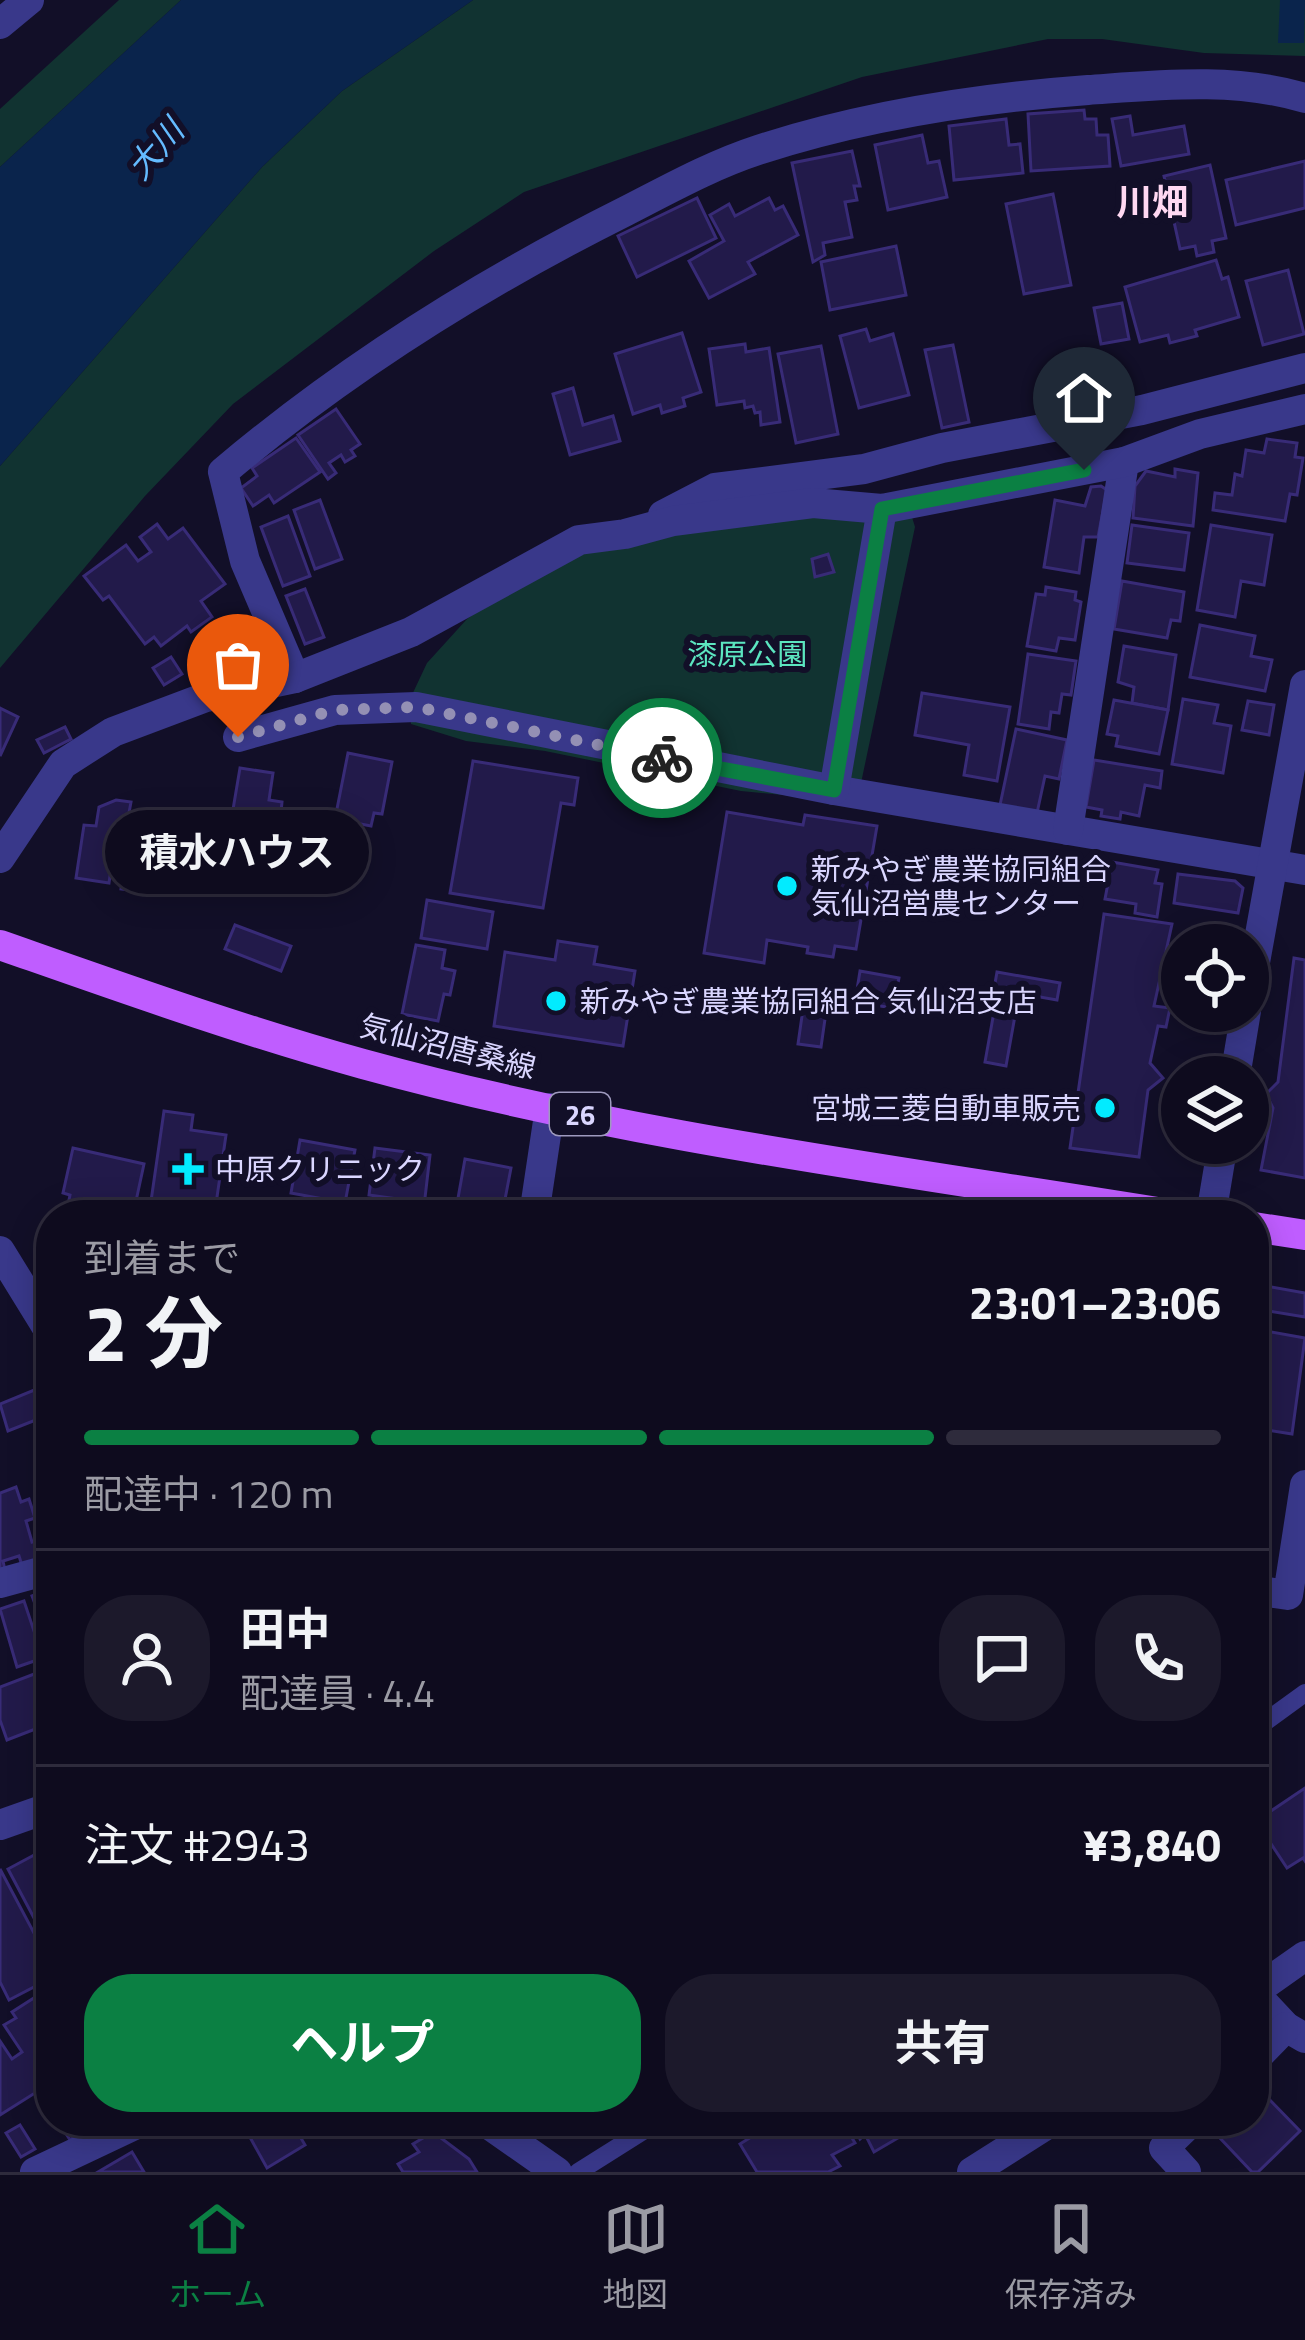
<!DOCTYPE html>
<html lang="ja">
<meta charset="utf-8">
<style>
:root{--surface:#0e0b1e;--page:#1c192b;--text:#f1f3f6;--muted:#9b9ba4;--line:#2e2b3c;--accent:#0b8043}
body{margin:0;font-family:"Titillium Web","Noto Sans JP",sans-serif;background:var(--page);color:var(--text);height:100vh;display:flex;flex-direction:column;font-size:45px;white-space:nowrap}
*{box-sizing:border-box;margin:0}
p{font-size:39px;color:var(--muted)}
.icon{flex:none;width:66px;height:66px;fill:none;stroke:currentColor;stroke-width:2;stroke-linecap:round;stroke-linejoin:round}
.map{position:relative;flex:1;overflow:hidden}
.sheet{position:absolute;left:36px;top:1200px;width:1233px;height:936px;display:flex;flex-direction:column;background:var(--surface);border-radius:48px;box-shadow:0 6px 30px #0003,0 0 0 3px var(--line)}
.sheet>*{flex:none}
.tools{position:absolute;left:1161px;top:924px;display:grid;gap:24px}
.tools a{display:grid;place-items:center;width:108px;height:108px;border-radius:50%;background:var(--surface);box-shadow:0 6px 30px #0003,0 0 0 3px var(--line);font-size:60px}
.pin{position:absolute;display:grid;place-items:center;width:102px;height:102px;color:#fff;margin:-123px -51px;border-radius:50% 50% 50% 0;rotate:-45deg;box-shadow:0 0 12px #0007}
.pin .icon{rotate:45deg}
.courier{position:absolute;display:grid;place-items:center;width:120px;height:120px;margin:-60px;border:9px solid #0b8043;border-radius:50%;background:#fff;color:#222;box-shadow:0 3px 15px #0007}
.bubble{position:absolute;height:84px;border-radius:42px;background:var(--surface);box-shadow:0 6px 30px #0003,0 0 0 3px var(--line);font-size:39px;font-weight:700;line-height:84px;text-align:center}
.headline em{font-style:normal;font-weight:700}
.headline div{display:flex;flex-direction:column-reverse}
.headline{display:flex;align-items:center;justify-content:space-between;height:204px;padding:0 48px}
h1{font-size:78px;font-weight:700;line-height:90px}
.bar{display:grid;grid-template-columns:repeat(4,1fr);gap:18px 12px;align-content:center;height:144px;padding:0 48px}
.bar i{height:15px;border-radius:9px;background:var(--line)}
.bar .current{background:var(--accent)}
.bar p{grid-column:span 4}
.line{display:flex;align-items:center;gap:30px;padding:0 48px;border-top:3px solid var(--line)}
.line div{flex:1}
.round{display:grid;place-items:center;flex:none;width:126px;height:126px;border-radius:48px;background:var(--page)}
.primary-button{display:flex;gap:24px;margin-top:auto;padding:24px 48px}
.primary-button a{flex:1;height:138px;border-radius:48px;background:var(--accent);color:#fff;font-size:48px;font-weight:700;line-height:138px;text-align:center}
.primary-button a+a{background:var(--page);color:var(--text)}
.tab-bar{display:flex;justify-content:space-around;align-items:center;height:168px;border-top:3px solid var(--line);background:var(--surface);font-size:33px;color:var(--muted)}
.tab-bar a{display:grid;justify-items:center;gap:6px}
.tab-bar .current{color:var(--accent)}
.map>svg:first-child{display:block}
.green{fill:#113331}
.water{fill:#0a244c}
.building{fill:#221a4a;stroke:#382b77;stroke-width:3}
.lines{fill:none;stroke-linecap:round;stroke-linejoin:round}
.service{stroke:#39388a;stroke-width:18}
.minor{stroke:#39388a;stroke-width:30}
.tertiary{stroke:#39388a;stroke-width:30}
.primary{stroke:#bf5dff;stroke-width:30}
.done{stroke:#9490b4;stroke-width:12;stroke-dasharray:0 21.6}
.route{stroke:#0b8043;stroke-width:15}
.poi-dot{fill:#02ebff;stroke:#120f28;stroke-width:4.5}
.labels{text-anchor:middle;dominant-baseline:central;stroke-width:12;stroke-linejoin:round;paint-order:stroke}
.shield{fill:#120f28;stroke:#9e9abe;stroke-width:3}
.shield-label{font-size:27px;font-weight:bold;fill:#dad6ff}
.park-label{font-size:30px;fill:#5ce6c0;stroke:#120f28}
.poi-label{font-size:30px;fill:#dad6ff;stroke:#120f28;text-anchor:start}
.street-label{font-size:30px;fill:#dad6ff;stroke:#120f28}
.water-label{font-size:33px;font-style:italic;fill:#64bbff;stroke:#120f28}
.quarter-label{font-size:36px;font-weight:bold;fill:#ffd8f2;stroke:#120f28}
</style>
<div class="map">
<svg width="1305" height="2172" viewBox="0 0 1305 2172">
<rect width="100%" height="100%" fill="#120f28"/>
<g class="green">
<polygon points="119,0 181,0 0,167 0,109"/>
<polygon points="473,0 1305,0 1305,56 1204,53 1102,39 1048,39 862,77 524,192 434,251 233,404 145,496 0,668 0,466 262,167 342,91"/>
<polygon points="797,512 912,517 915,527 857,802 741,791 545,751 466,741 411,724 411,697 427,663 467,619 513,585 589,544"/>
</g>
<g class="water">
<polygon points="181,0 473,0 342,91 262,167 0,466 0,167"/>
<polygon points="1280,0 1305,0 1304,43 1278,43"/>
</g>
<g class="building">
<polygon points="1084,110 1085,119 1096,119 1097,135 1108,135 1110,166 1031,171 1028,114"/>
<polygon points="1130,116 1133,135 1184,126 1189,154 1121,166 1112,119"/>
<polygon points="1006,119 1009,145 1020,144 1023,173 954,180 949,126"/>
<polygon points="922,135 928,163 939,161 947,197 888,210 875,145"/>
<polygon points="852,151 860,186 854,186 857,200 845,202 852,237 823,243 825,255 813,262 792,163"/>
<polygon points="1305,161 1305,208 1236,225 1226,180"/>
<polygon points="1210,165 1226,238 1212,241 1214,252 1197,256 1195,246 1180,249 1164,176"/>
<polygon points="1053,194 1071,285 1024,294 1006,204"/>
<polygon points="697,198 716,238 637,277 618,236"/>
<polygon points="769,198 775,210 783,206 798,235 748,262 755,274 709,298 689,261 724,241 710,215 729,204 735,216"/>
<polygon points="896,246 906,295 830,310 821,262"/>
<polygon points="1216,260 1222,279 1228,277 1239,317 1195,330 1197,336 1170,343 1168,335 1140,342 1125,287"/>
<polygon points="1288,270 1304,334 1263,345 1246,281"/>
<polygon points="1122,303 1129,339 1101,344 1094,308"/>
<polygon points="866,329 870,341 893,334 909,395 859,408 840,336"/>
<polygon points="682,333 701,392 683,398 685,406 662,413 660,405 633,414 615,354"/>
<polygon points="745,344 746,352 769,348 780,422 761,425 760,412 755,413 753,406 745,408 744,401 717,405 709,349"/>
<polygon points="953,345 969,422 942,428 925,350"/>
<polygon points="821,346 838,434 796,443 778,354"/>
<polygon points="573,388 583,425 613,416 620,441 570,455 553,394"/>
<polygon points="336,409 360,444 351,450 355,456 345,462 341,455 329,463 336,473 328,479 298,435"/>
<polygon points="296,438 320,472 274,503 269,495 253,506 241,488 257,476 252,468"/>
<polygon points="1267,439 1297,443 1295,457 1303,458 1297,495 1290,494 1285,521 1213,510 1215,493 1232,495 1235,474 1242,476 1246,450 1264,453"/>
<polygon points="1175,469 1198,473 1193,526 1133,518 1135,486 1146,471 1175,477"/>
<polygon points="1101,486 1107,490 1098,537 1084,537 1079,573 1044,567 1055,500 1085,506 1091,487"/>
<polygon points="320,500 342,559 315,569 294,510"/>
<polygon points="288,516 310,576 283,586 261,527"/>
<polygon points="157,524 168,539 183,528 225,584 201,601 212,617 191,632 187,626 161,646 154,637 145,644 109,596 103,600 84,576 126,545 138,561 151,552 140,537"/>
<polygon points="1132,525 1189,533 1184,570 1127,563"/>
<polygon points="1211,525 1272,535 1264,585 1241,581 1235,617 1197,610"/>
<polygon points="828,554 834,572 815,577 812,559"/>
<polygon points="1122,581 1184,592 1180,621 1171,620 1167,638 1114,629"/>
<polygon points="1046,587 1076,592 1075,600 1081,602 1075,640 1059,638 1056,651 1027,646 1036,594 1045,595"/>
<polygon points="305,589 324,637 305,644 286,596"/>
<polygon points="1200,625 1255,636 1251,656 1272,660 1265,691 1190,677"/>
<polygon points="1124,646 1176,655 1168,710 1132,703 1134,687 1118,682"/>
<polygon points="1028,654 1076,661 1071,695 1062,694 1059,713 1051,712 1049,729 1018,724"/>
<polygon points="171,657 182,674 164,685 153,668"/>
<polygon points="922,693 1010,707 997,781 964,775 969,745 915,735"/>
<polygon points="1183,699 1218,705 1214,723 1231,726 1223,773 1172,764"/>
<polygon points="1114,700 1168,710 1159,754 1116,746 1118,736 1107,734"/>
<polygon points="1248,701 1274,705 1269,735 1242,730"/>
<polygon points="0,708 18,717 0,756"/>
<polygon points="65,727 71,739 44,753 37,740"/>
<polygon points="1016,729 1067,740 1059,779 1045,776 1037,813 1000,805"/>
<polygon points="348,753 392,762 382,814 374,813 371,826 335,819"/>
<polygon points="1094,760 1162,771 1160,788 1145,785 1139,816 1121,812 1120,819 1101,816 1102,810 1086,807"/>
<polygon points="473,761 578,778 574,805 561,803 543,908 450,893"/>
<polygon points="240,768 273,773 269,800 282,802 281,812 305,816 297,859 279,856 281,848 266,846 264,857 242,854 243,848 227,845"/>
<polygon points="116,800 131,802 126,829 117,828 109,883 76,878 84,825 96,826 99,807"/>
<polygon points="150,811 171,815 170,821 212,827 204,875 142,866"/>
<polygon points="727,812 803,825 805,815 877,826 856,949 835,946 833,957 807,953 808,947 767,940 764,963 704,953"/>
<polygon points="1112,862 1158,870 1155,883 1162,884 1157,917 1135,913 1136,904 1105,899"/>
<polygon points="124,870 141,873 138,891 121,889"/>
<polygon points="1178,874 1235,881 1243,888 1238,913 1174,903"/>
<polygon points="427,900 493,912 487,949 421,938"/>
<polygon points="1104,914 1172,924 1154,1006 1170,1008 1166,1027 1158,1026 1150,1063 1163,1078 1148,1090 1139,1157 1070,1148"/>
<polygon points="235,925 291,946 281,971 225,949"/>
<polygon points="558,941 597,947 594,964 635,971 623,1046 494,1026 505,952 555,960"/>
<polygon points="416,945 445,950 442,968 455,971 450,995 444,994 438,1021 402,1014"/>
<polygon points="1294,958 1305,960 1305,1178 1261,1170 1273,1108 1266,1094 1278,1082"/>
<polygon points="860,971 899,978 893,1008 855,1002"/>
<polygon points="997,972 1060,983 1057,1000 994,989"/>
<polygon points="997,995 1018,999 1006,1066 985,1062"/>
<polygon points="804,1002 827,1005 821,1047 798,1044"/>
<polygon points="164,1111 193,1115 191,1130 226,1135 216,1204 254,1209 253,1215 149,1215"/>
<polygon points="300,1140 355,1150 345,1203 291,1193"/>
<polygon points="73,1148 144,1164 133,1215 66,1215 70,1195 63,1193"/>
<polygon points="375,1148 430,1155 423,1215 404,1215 405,1200 369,1195"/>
<polygon points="465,1159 511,1168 502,1215 455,1215"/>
<polygon points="1260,1285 1305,1293 1305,1317 1256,1309"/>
<polygon points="1254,1329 1305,1338 1292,1434 1254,1428"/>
<polygon points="49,1384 51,1414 8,1431 0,1404"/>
<polygon points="16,1487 21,1502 29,1499 35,1518 26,1521 32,1542 51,1536 51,1564 24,1572 19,1556 3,1561 5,1570 0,1571 0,1493"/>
<polygon points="51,1589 51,1638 48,1639 32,1596"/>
<polygon points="24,1601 43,1658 17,1667 0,1609"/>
<polygon points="42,1671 51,1697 51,1723 7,1740 0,1720 0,1687"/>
<polygon points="1305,1788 1305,1861 1303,1858 1287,1868 1256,1821"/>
<polygon points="51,1846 51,1950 8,1869"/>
<polygon points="0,1869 51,1965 51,1978 9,2000 0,1982"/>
<polygon points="51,1987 51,2111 35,2086 35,2093 0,2115 0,2041 12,2059 22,2052 4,2025 16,2018 12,2012"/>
<polygon points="1264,2094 1300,2131 1258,2172 1252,2172 1219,2137 1235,2121 1254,2121 1254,2103"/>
<polygon points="58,2121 98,2121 70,2140"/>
<polygon points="241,2121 291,2121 305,2145 267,2168"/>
<polygon points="777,2121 842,2121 855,2143 832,2155 840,2166 828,2172 757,2172 740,2144"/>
<polygon points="850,2121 895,2121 903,2135 874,2152 865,2134 860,2139"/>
<polygon points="20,2125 35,2149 21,2157 6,2133"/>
<polygon points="433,2132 469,2159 477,2172 403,2172 398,2164 419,2152 413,2144"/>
<polygon points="132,2152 144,2172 98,2172"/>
</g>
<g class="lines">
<g class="service">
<polyline points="1254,1730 1305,1693"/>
<polyline points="578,2172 659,2121"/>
</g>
<g class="minor">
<polyline points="663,515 715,488 864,469 942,448 1142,410 1305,368"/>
<path d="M295,678L245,561L223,472C346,368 482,283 626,211C669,189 712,165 758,150C863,116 979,98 1088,90C1160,85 1235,77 1305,98"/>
<polyline points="238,737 335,710 416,707 834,790 1305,870"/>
<polyline points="834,790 882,509"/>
<polyline points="1068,830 1124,462"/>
<polyline points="0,858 63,764 113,732 206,697 295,678 411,632 579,540 625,534 673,521 813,503 882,509 1124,462 1200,434 1305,409"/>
<polyline points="1248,1001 1305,685"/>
<polyline points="1235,1077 1246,1011"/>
<polyline points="534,1215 550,1108"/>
<polyline points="1211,1215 1223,1143"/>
<polyline points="0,1251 51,1334"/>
<polyline points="0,1583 51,1569"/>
<polyline points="1254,1590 1288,1595 1305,1485"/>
<polyline points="0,1825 51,1807"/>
<polyline points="1254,1993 1286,2027 1305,2038"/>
<polyline points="1254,2060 1286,2027"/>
<polyline points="484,2121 557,2172"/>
<polyline points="35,2172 143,2121"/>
<polyline points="1186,2172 1164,2148 1192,2121"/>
</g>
<g class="tertiary">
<polyline points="0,24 29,0"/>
<polyline points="1254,1992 1305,1956"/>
<polyline points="972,2172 1052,2121"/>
</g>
<g class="primary">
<path d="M0,945C120,987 240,1030 363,1064C628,1137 905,1171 1176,1215"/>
<polyline points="1254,1227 1305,1235"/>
</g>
</g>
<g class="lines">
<polyline class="done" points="238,737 335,710 416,707 662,758"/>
<polyline class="route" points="662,758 834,790 882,509 1084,470"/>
</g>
<g class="poi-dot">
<circle cx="787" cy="886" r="12"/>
<circle cx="556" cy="1001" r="12"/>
<circle cx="1105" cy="1108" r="12"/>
<path d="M182 1151h12v12h12v12h-12v12h-12v-12h-12v-12h12z"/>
</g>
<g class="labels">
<rect class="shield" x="550" y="1093" width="60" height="42" rx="9"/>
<g class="shield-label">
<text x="580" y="1114">26</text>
</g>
<g class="park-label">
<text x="747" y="654">漆原公園</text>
</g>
<g class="poi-label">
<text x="811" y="869">新みやぎ農業協同組合<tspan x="811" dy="34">気仙沼営農センター</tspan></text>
<text x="580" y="1001">新みやぎ農業協同組合 気仙沼支店</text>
<text x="1081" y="1108" text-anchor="end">宮城三菱自動車販売</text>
<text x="215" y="1169">中原クリニック</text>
</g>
<g class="street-label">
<text transform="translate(448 1046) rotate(14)">気仙沼唐桑線</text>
</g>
<g class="water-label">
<text transform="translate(155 149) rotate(-49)">大川</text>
</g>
<g class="quarter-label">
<text x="1152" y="201">川畑</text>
</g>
</g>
</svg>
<div class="tools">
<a><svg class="icon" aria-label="locate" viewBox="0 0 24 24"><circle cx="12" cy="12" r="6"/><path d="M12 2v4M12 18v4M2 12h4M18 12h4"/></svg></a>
<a><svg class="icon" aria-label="layers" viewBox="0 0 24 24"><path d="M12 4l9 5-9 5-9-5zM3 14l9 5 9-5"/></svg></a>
</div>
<div class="pin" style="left:238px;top:737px;background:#ea580c"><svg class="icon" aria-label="bag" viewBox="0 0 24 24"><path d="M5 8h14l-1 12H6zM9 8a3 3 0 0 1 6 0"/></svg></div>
<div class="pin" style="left:1084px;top:470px;background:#1f2937"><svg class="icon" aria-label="home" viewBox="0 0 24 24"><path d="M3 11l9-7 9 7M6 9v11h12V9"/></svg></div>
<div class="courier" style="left:662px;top:758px"><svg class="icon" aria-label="bike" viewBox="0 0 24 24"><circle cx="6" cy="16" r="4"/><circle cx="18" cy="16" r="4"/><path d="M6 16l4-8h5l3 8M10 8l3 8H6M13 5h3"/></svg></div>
<div class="bubble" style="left:105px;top:810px;width:264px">積水ハウス</div>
<section class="sheet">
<div class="headline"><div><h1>2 分</h1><p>到着まで</p></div><em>23:01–23:06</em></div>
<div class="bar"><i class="current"></i><i class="current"></i><i class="current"></i><i></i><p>配達中 · 120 m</p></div>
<div class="line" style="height:216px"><a class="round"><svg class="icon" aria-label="person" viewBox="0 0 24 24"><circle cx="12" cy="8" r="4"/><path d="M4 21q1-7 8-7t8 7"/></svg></a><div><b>田中</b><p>配達員 · 4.4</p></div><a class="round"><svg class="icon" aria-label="chat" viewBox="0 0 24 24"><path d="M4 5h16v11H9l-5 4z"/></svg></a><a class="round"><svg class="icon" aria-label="phone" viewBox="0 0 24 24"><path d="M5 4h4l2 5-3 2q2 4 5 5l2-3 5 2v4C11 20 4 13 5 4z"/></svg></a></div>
<div class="line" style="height:156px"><div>注文 #2943</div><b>¥3,840</b></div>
<div class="primary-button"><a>ヘルプ</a><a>共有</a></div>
</section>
</div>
<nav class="tab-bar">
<a class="current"><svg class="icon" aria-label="home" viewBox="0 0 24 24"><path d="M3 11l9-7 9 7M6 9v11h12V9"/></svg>ホーム</a>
<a><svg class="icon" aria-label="map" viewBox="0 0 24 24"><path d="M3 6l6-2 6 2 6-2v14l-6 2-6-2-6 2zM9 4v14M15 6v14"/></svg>地図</a>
<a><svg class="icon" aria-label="saved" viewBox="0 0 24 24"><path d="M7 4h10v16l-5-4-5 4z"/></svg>保存済み</a>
</nav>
